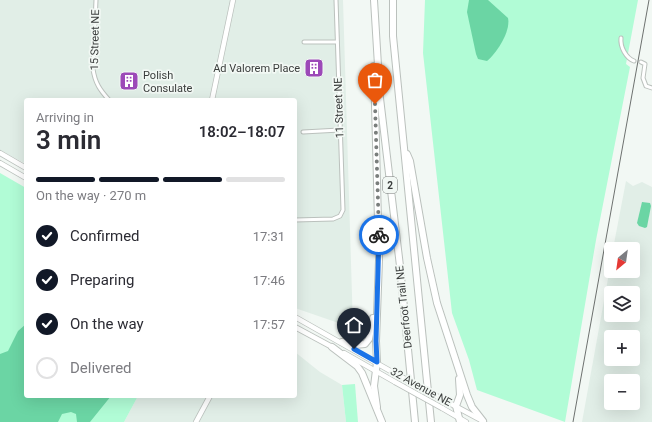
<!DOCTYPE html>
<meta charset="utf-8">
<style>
:root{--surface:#fff;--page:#f2f2f3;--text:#2b2b33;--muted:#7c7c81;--line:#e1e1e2;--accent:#111827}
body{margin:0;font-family:Roboto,sans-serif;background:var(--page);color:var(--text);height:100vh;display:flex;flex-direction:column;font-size:15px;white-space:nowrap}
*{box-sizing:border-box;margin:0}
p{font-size:13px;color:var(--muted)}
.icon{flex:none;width:22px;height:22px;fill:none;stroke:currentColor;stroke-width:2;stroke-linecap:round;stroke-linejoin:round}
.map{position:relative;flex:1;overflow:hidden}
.drawer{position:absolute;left:24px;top:98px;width:273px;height:300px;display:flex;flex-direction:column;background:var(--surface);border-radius:4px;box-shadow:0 4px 16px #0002}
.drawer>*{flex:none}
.needle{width:26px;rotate:209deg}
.controls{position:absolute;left:604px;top:242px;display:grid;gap:8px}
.controls a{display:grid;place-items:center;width:36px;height:36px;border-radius:4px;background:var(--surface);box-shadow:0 4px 16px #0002;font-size:20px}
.pin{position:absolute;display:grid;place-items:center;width:34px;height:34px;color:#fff;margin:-41px -17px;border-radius:50% 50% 50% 0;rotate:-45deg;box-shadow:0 0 4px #0007}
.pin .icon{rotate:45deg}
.courier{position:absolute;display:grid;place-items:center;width:40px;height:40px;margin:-20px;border:3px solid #1a73e8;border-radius:50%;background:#fff;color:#222;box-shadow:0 1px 5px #0007}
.overview em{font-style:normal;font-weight:600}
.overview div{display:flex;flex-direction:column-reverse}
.overview{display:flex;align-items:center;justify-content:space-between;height:68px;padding:0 12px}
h1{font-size:26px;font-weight:600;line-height:30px}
.bar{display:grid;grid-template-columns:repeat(4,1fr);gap:6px 4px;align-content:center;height:48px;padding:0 12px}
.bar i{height:5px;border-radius:3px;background:var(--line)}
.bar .on{background:var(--accent)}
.bar p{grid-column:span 4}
ol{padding:0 12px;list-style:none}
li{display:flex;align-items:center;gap:12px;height:44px}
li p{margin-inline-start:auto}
li .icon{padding:4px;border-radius:50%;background:var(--accent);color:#fff;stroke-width:4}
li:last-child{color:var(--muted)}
li i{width:22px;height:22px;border:2px solid var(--line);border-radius:50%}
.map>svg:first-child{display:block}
.built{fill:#e1eee7;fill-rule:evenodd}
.green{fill:#b1fcd6}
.water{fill:#6bd5a4}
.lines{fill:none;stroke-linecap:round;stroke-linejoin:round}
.street-casing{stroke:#bbc1bd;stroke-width:5}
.secondary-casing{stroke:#bbc1bd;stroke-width:6}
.highway-casing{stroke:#bbc1bd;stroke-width:8}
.street{stroke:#fff;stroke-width:3}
.secondary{stroke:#fff;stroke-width:4.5}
.highway{stroke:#fff;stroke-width:6}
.rail{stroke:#6d716f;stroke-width:1}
.secondary-bridge-casing{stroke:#bbc1bd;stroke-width:6;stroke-linecap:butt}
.secondary-bridge{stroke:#fff;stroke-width:4.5}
.done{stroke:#7a7e7c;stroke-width:4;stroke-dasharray:0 7.2}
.route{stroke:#1a73e8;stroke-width:5}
.labels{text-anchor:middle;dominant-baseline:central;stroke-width:3.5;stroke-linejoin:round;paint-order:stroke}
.shield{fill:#f2f8f4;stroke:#717573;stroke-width:1}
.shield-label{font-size:10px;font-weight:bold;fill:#3a3d3c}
.street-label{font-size:11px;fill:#3a3d3c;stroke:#f2f8f4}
.poi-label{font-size:11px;fill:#3a3d3c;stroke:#f2f8f4;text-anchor:end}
</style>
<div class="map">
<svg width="652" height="422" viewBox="0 0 652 422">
<rect width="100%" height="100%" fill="#f2f8f4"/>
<g class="built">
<polygon points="0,0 343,0 353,328 295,308 295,100 26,100 26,164 0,150"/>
<path d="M626,181L633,186L642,182L652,187V422H582L611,262V271H633V249H613ZM611,293H633V315H611ZM611,337H633V359H611ZM611,381H633V403H611Z"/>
<polygon points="295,352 320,372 342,385 346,422 124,422 138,396 295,396"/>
</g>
<g class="green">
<polygon points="425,0 638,0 626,64 630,67 596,240 565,422 477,390 469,360 452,313 423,53"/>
<polygon points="0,173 26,188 26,396 138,396 124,422 0,422"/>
<polygon points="355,384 358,422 346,422 342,385"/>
</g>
<g class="water">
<path d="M469,0H488L508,18C511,31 497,53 487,61L478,59L476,54L467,12Z"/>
<polygon points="642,202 650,203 651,206 647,227 645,228 639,226 637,223"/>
<polygon points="26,324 26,396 111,396 90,422 77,422 76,414 71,412 62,414 58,422 0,422 0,354 8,351 18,331"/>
</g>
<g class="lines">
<defs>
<g id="street">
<path d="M96,0L93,69C95,83 100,90 109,100"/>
<path d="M621,38C620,47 626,58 634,61"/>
<polyline points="304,42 337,42"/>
<polyline points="641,62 645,64 643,78 646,86 652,88"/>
<polyline points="303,132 340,130"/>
<polyline points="295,220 333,219 340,216 343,210 336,0"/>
</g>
<g id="secondary">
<polyline points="212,100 233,0"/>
<polyline points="0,153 26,168"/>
<polyline points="0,163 26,178"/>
<polyline points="295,317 394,373"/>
<polyline points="295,327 334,348"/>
<polyline points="344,353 395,382"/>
<polyline points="440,398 481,420"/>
<polyline points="442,408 466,422"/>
<polyline points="196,422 210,396"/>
</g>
<g id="highway">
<polyline points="374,0 380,98 400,266 415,422"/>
<polyline points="393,0 393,36 431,422"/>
<polyline points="374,66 379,260 376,341 377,362 374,386 377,407"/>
<polyline points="407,154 410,161 427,258 437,303 467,395 472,407 483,421"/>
<polyline points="342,342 355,345 365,344 369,339 373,318"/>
<polyline points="332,347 357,366 362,373 382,422"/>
<polyline points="459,379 460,395 456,406 460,422"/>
</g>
</defs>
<use href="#street" class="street-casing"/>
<use href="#secondary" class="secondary-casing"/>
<use href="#highway" class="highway-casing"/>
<use href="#street" class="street"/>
<use href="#secondary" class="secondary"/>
<use href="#highway" class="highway"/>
<polyline class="rail" points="573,422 649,0"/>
<defs>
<g id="secondary-bridge">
<polyline points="394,373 440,398"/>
<polyline points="395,382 442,408"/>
</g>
</defs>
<use href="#secondary-bridge" class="secondary-bridge-casing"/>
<use href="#secondary-bridge" class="secondary-bridge"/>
</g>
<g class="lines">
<polyline class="done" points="375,104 379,235"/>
<polyline class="route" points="354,349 377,362 376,341 379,235"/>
</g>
<defs>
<symbol id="building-square" viewBox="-11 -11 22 22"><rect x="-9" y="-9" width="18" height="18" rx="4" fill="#9c49b8" stroke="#f2f8f4"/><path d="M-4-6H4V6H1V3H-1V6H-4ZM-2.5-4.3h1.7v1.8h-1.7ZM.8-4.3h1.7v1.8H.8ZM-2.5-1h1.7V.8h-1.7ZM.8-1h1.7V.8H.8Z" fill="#fff"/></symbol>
</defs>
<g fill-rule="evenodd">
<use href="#building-square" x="303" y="57" width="22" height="22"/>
<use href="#building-square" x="118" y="70" width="22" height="22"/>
</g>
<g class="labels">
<rect class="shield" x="383" y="177" width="14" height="16" rx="3"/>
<g class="shield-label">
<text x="390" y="185">2</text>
</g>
<g class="street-label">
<text transform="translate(95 40) rotate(-89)">15 Street NE</text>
<text transform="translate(339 108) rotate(-92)">11 Street NE</text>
<text transform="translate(404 307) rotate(-96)">Deerfoot Trail NE</text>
<text transform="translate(421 387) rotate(29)">32 Avenue NE</text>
</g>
<g class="poi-label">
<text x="300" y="68">Ad Valorem Place</text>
<text x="143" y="75" text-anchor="start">Polish<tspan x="143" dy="13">Consulate</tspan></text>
</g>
</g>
</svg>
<div class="controls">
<a><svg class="needle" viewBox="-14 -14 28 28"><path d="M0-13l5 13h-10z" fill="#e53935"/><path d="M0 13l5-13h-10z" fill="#7c7c81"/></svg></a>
<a><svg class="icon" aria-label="layers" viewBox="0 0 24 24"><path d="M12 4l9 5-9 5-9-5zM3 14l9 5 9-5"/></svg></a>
<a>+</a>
<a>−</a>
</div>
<div class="pin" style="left:375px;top:104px;background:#ea580c"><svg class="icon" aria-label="bag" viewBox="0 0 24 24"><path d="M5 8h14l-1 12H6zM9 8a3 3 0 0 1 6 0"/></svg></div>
<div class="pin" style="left:354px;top:349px;background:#1f2937"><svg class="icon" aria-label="home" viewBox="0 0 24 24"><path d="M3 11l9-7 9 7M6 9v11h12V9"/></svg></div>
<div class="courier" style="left:379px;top:235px"><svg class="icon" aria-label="bike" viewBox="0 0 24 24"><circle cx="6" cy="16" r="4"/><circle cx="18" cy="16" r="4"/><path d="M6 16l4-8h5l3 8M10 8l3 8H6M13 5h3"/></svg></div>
<section class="drawer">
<div class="overview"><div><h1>3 min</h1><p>Arriving in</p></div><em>18:02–18:07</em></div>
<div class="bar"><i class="on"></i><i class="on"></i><i class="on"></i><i></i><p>On the way · 270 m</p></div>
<ol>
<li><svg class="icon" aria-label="check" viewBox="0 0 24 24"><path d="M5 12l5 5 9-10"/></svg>Confirmed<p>17:31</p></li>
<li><svg class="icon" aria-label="check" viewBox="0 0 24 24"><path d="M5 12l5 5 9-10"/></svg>Preparing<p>17:46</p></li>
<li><svg class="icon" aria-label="check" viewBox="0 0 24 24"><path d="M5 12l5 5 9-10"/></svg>On the way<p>17:57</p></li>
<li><i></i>Delivered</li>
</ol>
</section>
</div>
